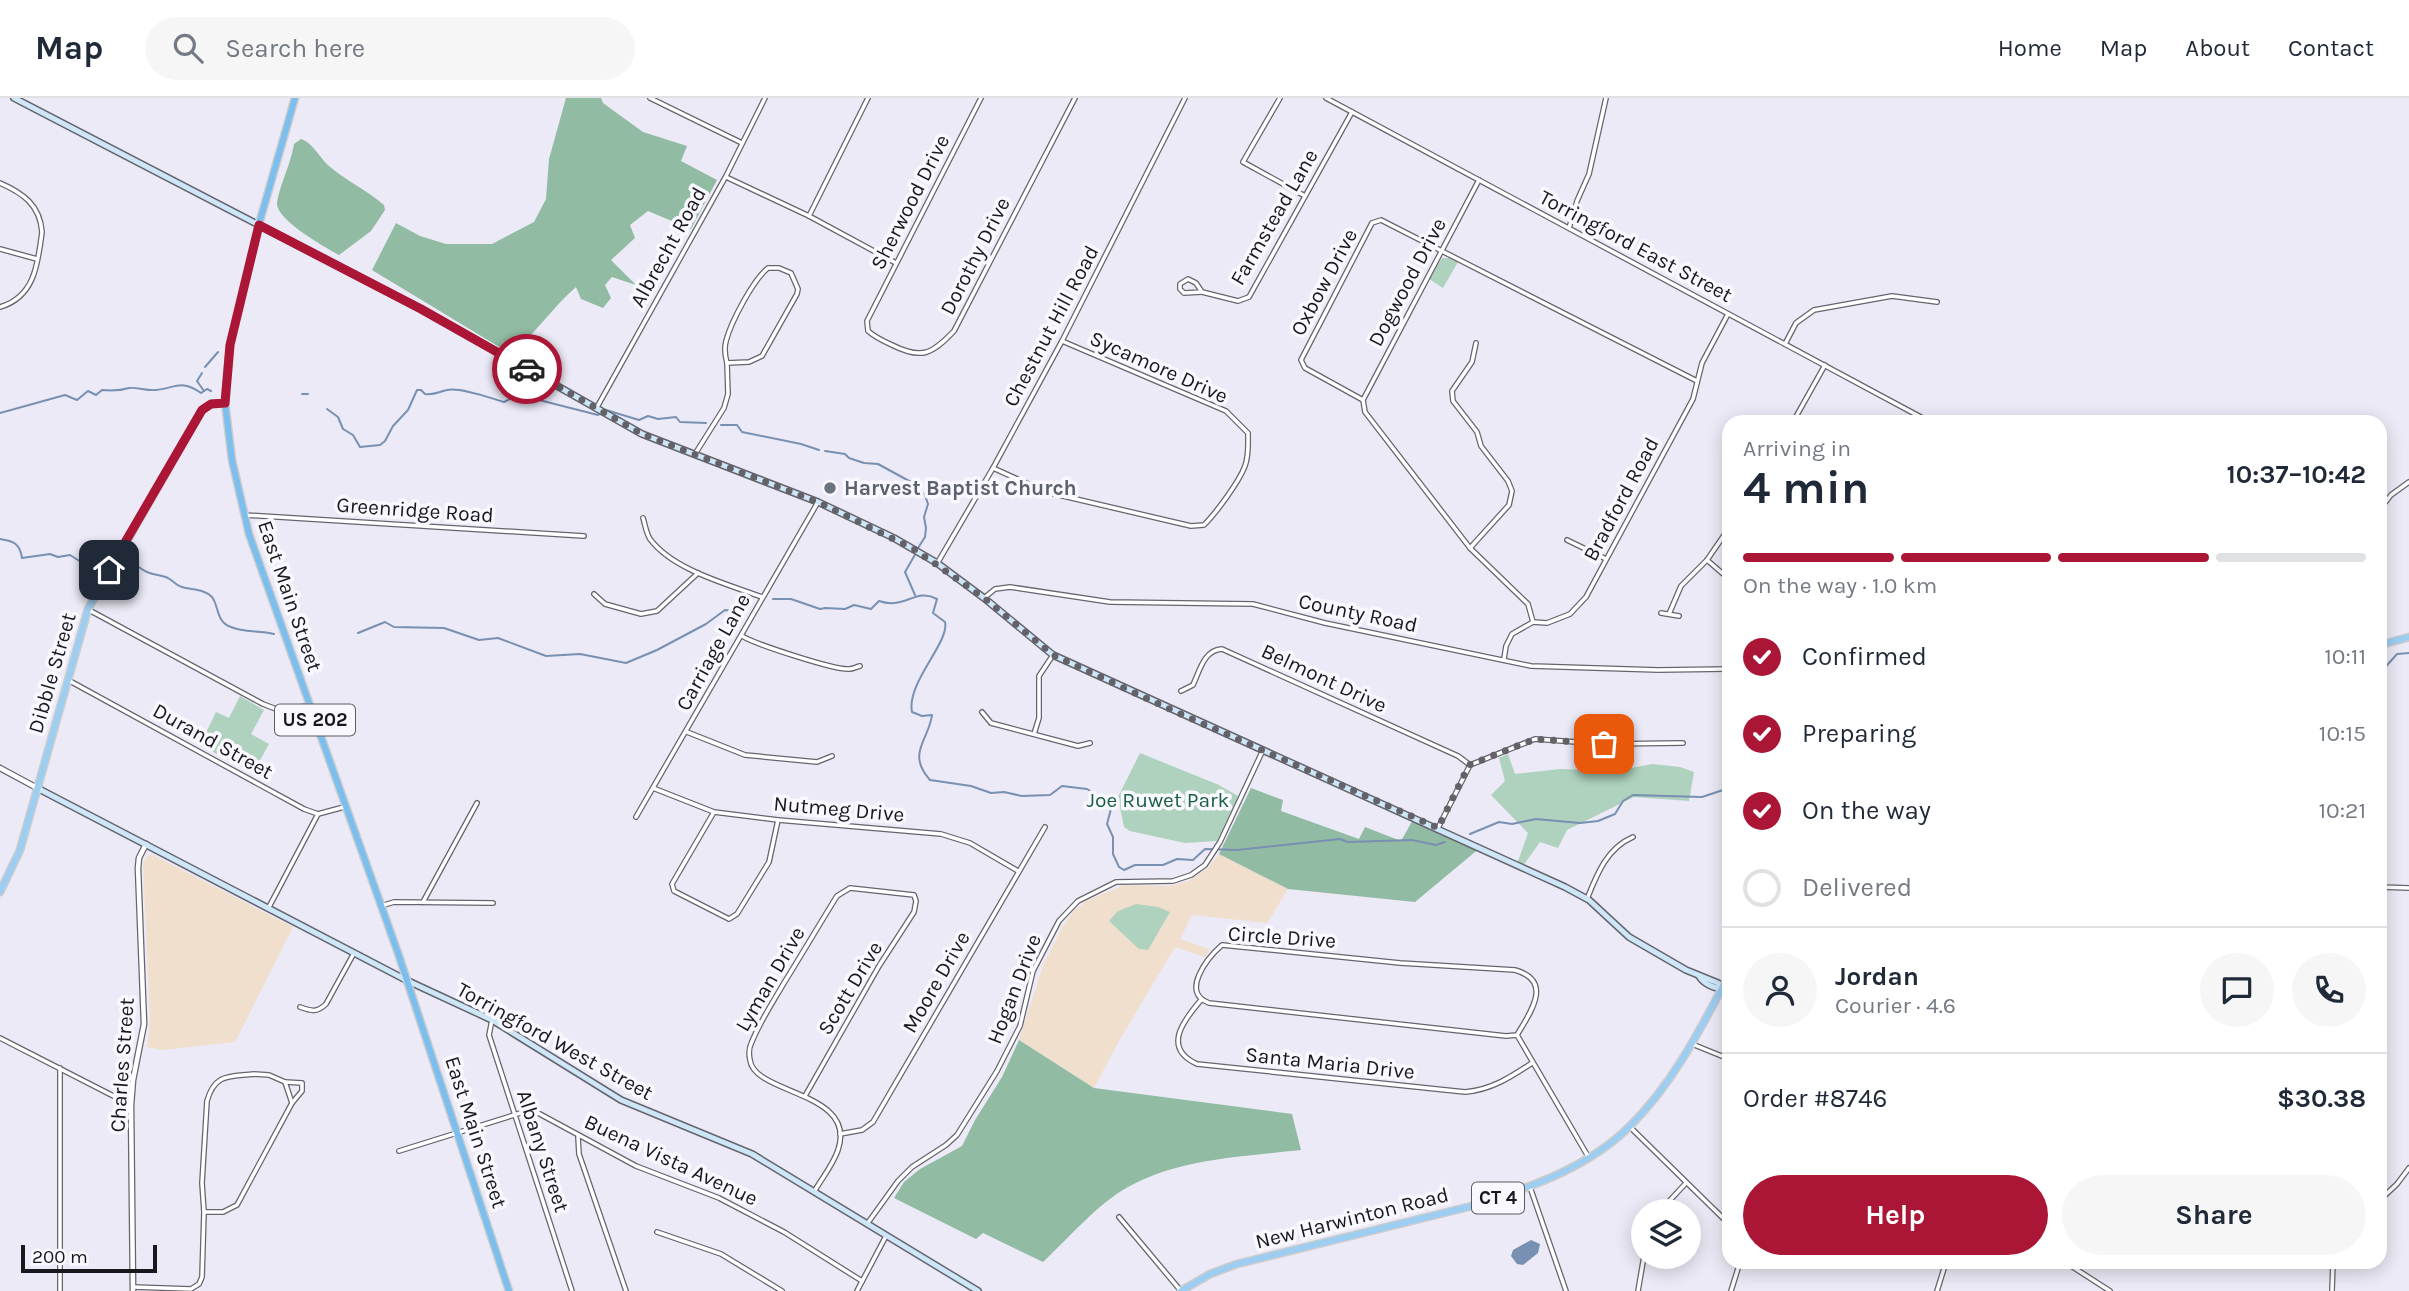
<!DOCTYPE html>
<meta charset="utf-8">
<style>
:root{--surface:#fff;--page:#f6f6f7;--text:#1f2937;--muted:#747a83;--line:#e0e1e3;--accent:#ab1636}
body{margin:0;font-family:Karla,sans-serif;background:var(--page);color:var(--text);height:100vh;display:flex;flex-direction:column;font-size:26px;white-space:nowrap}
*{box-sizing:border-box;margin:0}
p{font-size:23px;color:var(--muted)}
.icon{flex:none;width:38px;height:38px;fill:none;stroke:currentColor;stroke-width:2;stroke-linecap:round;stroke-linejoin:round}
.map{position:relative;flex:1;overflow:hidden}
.details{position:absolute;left:1722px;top:317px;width:665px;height:854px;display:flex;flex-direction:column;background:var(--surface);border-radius:21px;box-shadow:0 4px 18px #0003}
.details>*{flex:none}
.fabs{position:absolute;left:1631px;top:1101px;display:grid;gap:14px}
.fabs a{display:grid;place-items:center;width:70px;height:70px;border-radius:50%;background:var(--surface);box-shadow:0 4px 18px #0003;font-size:35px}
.scale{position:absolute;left:21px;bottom:18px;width:136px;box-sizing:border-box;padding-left:7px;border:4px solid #19181c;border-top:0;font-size:19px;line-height:24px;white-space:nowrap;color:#19181c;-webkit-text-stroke:5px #f9f8ff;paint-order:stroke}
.pin{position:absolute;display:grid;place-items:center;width:60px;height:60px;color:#fff;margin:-30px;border-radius:14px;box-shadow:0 4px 10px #0006}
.courier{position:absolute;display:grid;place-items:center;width:70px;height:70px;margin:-35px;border:5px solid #ab1636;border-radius:50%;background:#fff;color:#222;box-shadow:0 2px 9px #0007}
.summary em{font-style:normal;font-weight:700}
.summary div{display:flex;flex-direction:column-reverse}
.summary{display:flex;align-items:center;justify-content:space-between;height:119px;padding:0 21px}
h1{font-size:46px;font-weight:700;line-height:52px}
.bar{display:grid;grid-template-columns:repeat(4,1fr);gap:10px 7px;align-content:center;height:84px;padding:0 21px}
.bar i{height:9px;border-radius:5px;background:var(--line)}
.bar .active{background:var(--accent)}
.bar p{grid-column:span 4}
.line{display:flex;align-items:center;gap:18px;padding:0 21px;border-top:2px solid var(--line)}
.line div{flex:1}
.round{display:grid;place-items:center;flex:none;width:74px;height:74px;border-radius:37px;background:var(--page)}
ol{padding:0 21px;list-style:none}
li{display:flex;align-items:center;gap:21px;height:77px}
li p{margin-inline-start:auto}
li .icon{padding:7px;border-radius:50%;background:var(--accent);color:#fff;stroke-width:4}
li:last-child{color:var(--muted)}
li i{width:38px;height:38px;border:4px solid var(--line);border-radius:50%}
.button{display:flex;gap:14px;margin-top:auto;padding:14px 21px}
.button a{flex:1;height:80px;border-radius:42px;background:var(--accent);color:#fff;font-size:28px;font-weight:700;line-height:80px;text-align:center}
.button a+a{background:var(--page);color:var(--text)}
header{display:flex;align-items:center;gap:42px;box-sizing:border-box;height:98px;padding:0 35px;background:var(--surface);border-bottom:2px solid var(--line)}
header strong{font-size:33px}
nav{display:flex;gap:38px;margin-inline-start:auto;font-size:24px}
.search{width:490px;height:63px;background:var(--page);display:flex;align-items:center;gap:18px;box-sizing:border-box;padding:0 24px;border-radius:38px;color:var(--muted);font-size:26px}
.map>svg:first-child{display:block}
.education{fill:#f0dfcd}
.green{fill:#aed2bd}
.forest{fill:#92bba3}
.water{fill:#7890b1}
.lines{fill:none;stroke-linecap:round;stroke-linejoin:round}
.stream{stroke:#7890b1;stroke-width:2}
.minor-casing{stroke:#66646e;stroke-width:6}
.tertiary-casing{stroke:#66646e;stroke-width:7}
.secondary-casing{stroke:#66646e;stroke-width:8}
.primary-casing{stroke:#cccccd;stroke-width:9}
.trunk-casing{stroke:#cccccd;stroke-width:9}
.minor{stroke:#fff;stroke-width:3.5}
.tertiary{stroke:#fff;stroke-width:4.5}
.secondary{stroke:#cee7f8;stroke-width:5}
.primary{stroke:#9dcef2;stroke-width:6}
.trunk{stroke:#7cbeee;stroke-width:6}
.done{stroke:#636268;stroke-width:7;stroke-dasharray:0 12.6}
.route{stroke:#ab1636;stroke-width:9}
.worship-dot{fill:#6b7280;stroke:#f9f8ff;stroke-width:2.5}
.labels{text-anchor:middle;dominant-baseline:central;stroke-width:7;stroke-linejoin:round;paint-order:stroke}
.shield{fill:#f9f8ff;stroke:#5c5b60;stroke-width:2}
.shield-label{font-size:19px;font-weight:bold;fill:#19181c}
.street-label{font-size:21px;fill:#19181c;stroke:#f9f8ff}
.worship-label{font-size:21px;font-weight:bold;fill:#5b616d;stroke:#f9f8ff;text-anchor:start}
.park-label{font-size:21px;fill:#195f3f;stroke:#f9f8ff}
</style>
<header>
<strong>Map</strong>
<div class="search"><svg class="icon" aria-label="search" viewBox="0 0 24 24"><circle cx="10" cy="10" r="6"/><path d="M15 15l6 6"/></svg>Search here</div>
<nav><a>Home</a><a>Map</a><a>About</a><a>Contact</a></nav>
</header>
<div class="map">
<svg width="2409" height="1193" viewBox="0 0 2409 1193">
<rect width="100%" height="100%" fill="#eceaf6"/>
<g class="education">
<polygon points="1219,756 1288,791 1267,825 1192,817 1180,841 1210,851 1205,859 1175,849 1119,943 1094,990 1019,942 1044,865 1062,830 1073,814 1086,803 1124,787 1169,788 1188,783 1207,771"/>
<polygon points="148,757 153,757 293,829 235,944 163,952 147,949 150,923 143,765"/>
</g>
<g class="green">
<polygon points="1442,160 1449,160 1458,164 1443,190 1429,181"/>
<polygon points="240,598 264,612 251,636 269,646 253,675 200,647 216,614 229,620"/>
<polygon points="1140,655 1219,687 1238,698 1217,743 1185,745 1130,733 1124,729 1118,699"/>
<polygon points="1508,656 1515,676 1560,671 1616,673 1652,666 1680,669 1694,674 1689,703 1634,699 1567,732 1558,750 1540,744 1523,768 1517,766 1528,735 1491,697 1505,683 1499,660"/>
<polygon points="1136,806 1158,809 1170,814 1148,852 1139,851 1109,823 1118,813"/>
</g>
<g class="forest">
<path d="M566,0H601L603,5L643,34L687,48L681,63L717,82L691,131L648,113L630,127L635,140L611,162L636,187L612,179L605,187L611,200L603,210L581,201L576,189C552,210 535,236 511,256L372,172L396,125L420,138L446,146H492L534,124L546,101L549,61Z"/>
<path d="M301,41C312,44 320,60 329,68C346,83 367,92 384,107L385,112L371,133L339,157C325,149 276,122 277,105C279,88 291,66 294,46Z"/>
<polygon points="1251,690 1283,702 1281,713 1359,741 1365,729 1401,743 1415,718 1481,749 1415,804 1288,791 1219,756"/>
<path d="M1019,942L1094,990L1292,1016L1301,1052C1246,1058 1177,1061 1128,1089C1096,1107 1070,1139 1043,1164L983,1135L976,1141L894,1100L904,1084L920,1071L962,1048L975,1022L1002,979Z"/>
</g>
<polygon class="water" points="1531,1142 1540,1146 1538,1155 1523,1167 1517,1166 1511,1158 1513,1152"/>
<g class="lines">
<g class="stream">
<polyline points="205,269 218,254"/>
<polyline points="202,275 197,283 204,293"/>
<polyline points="302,296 308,296"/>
<path d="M327,311L338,319L343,331L353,337L360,349L380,347L385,343L393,328L408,312L417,292H421L425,296C437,297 437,294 447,292C460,289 490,300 504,304L524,294L543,303L598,317L606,312L639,322L648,318L658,321L676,319L680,324L706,325"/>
<path d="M0,315L65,297L77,302L88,293L96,297L102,292C112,293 119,293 129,290C137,289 147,293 156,292C175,290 182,281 201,295L207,291L211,293"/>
<polyline points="721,327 737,327 742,334 801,346 819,352"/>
<polyline points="825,353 845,356 849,360 864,365 878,366 911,384 925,397 928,406 924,419 926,430 925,439 918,450"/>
<path d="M0,441C14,443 20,446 22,460L50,456L58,459L70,457L81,464H88L92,459L107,461"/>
<path d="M118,466L124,468L129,463C136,466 140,471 147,474C154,477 162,477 168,480C173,483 177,488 182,489C191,492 205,491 212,499C219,508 216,524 231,529C244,535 260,532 274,536"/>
<polyline points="915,497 905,474 916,455"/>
<path d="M773,501H791L820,511L825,510L845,511L854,507L871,511L879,503C906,512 915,489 937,501L933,515L945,524C950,544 906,585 912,614L922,618L932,617C929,642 906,655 930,682L971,688L991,695L1004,694L1022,698L1050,697L1062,688L1087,691L1112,707L1107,726L1113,739V756L1119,769L1124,772L1135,767H1163L1177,761L1193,762L1205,751L1237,752L1340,741L1348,744L1412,742L1436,747L1445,744"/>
<polyline points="358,535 385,524 394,529 444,530 479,542 498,540 546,558 580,556 626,565 657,552 706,526 725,512 734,513 747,505"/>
<polyline points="2380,575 2397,556 2409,555"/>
<polyline points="1470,736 1499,724 1512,726 1536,721 1580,725 1598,723 1615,716 1623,703 1633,697 1702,699 1729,690"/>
</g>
<defs>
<g id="minor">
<polyline points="650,0 742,45"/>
<path d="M981,0L867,223L868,233C875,239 883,243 892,247C922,262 932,256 954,233L1075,0"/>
<polyline points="1280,0 1243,64 1305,98"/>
<polyline points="1326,0 1930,324"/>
<polyline points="726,79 809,118 896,165"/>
<path d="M0,85C23,95 40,107 42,134C38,165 35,199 0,209"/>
<polyline points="809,118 868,0"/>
<polyline points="1569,130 1577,103 1589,76 1606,0"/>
<polyline points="0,151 37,161"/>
<path d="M768,170H779L791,175L798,191L797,196L762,258L749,264L727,265C725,258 724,251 726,243C731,224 753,182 768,170Z"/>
<polygon points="1188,181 1196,185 1202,194 1184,195 1180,191 1180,186"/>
<polyline points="1202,194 1238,203 1249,199 1352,14"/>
<polyline points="1785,246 1796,225 1814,212 1892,198 1937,204"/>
<polyline points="1363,302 1479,82"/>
<polyline points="596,311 726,78 765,0"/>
<polyline points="1793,324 1825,267"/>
<polyline points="695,356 724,310 728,296 727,265"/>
<path d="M993,370L1046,394L1191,428L1204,427C1216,415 1239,384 1245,368C1249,357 1248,346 1248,335L1226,313L1062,243"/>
<polyline points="2380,411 2391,397 2409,384"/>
<polyline points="244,417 584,438"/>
<path d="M643,420C645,426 646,435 650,441C673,472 727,486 762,499"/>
<polyline points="1567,442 1606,461"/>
<polyline points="1470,450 1509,407 1512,393 1508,383 1481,348 1477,334 1453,303 1452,293 1472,264 1476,245"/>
<polyline points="1707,462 1729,481"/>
<polyline points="938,464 993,370 1062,243 1185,0"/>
<polyline points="594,496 605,506 641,516 657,513 698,475"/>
<polyline points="984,500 995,491 1010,489 1110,504 1253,506 1325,525 1531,568 1658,572 1729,571"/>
<polyline points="89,512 263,606 276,611 311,608"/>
<polyline points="1661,515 1679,518"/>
<polyline points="1669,516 1681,488 1707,462 1729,430"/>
<polyline points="1533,524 1528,506 1470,450 1365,314 1363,302 1305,270 1301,262 1372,125 1381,122 1697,283"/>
<path d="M742,538C755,546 834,572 849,571C853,571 856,569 860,568"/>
<polyline points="1504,561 1506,548 1512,536 1533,524 1547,525 1570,516 1586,499 1693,301 1702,265 1728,216"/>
<polyline points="68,582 304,711 318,716 344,709"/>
<path d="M1181,593L1193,587C1200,572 1204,552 1222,551L1458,658L1470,667"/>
<polyline points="982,614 991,625 1078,648 1090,645"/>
<polyline points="687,634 745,657 817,664 832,658"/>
<polyline points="1034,636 1039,620 1039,578 1053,557"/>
<polyline points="1470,667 1535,641 1604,646 1683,645"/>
<polyline points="653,690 714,714 778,722 941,736 970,745 1018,773"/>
<polyline points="714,714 672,786 674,793 729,821 737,816 769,764 778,722"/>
<polyline points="636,719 818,404"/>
<polyline points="1438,730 1470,667"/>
<polyline points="2380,789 2409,790"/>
<path d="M1587,801C1597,776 1607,750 1633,739"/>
<polyline points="423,804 477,705"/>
<polyline points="381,808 394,804 493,805"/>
<polyline points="269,809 318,716"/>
<path d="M1201,902C1183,923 1162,950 1197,966L1465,994C1491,992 1511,979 1532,965"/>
<path d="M300,909C311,913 317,915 326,906L354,855"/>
<polyline points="492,922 489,937 572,1193"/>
<path d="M1517,937L1506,938L1209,905C1180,895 1207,860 1222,847L1400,865L1515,872C1554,883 1530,915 1517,937L1589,1060"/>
<polyline points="0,940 131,1007"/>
<polyline points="1692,946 1729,961"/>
<path d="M254,976L269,977L285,984L292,1005L237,1107L223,1114H204L202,1085L207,1003C215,975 229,979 254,976Z"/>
<polyline points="285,984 302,985 302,993 292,1005"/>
<path d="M805,998L879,868L914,814L916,803L914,797L850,790L837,798C819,827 802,856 784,885C773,904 759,925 751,946C749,950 749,957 750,962C754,997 858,993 838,1052C833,1067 822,1080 814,1094"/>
<polyline points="1630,1029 1729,1126"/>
<polyline points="840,1036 862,1032 873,1024 1045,729"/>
<polyline points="578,1039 579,1056 626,1193"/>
<polyline points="399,1053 527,1013 538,1015 636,1068 719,1100 784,1134 862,1183"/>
<polyline points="1530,1089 1566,1193"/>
<polyline points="2380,1102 2397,1086 2409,1070"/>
<polyline points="1660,1113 1686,1085"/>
<polyline points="1119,1119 1181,1193"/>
<polyline points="867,1126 898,1083 912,1069 946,1047 957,1037 997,973 1020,928 1033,873 1059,823 1078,803 1116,784 1173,783 1191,777 1205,767 1220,744 1263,652"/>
<polyline points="657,1134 721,1156 782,1193"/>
<polyline points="2065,1164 2110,1193"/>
<polyline points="133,1189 191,1191 199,1186 202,1179 204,1114"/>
<polyline points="60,1193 60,970"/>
<polyline points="857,1193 886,1138"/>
<polyline points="1638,1193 1644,1158"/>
<polyline points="1731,1193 1740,1164"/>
<polyline points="1937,1193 1946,1164"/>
<polyline points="2332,1193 2333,1164"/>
</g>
<g id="tertiary">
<polyline points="0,670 39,691"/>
<polyline points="133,1193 131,1007 133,982 144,926 138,770 139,760 146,746"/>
</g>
<g id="secondary">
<polyline points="14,0 421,211 642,336 818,404 894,440 937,465 984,500 1053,557 1565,789 1589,802 1629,839 1686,872 1718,885 1722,890"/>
<polyline points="39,691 408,883 492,922 621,1002 752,1056 978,1193"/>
<path d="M1699,878C1703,885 1714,891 1722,890"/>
</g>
<g id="primary">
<polyline points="2380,547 2409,539"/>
<polyline points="0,794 20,752 88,511 202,312 211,306 225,305"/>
<path d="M1181,1193L1210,1176L1237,1166L1480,1106C1533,1088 1589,1069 1630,1028C1673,986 1701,930 1729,877"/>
</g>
<polyline id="trunk" points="295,0 259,126 230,247 225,305 232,362 249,436 398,855 509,1193"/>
</defs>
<use href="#minor" class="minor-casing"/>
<use href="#tertiary" class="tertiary-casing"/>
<use href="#secondary" class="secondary-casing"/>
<use href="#primary" class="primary-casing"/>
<use href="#trunk" class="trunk-casing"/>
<use href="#minor" class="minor"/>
<use href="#tertiary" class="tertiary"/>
<use href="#secondary" class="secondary"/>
<use href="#primary" class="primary"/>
<use href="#trunk" class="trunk"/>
</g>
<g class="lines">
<polyline class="done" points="527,271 642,336 818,404 914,451 984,500 1053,557 1172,612 1438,730 1469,667 1535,641 1604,646"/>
<polyline class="route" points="109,472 202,312 211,306 225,305 230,247 259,127 421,211 527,271"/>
</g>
<circle class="worship-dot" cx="830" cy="390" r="7"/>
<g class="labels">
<g class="shield">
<rect x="275" y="606.5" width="80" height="31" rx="5"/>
<rect x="1472" y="1084.5" width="52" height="31" rx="5"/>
</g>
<g class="shield-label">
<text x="315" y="622">US 202</text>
<text x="1498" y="1100">CT 4</text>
</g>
<g class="street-label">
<text transform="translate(910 104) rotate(-63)">Sherwood Drive</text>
<text transform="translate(1274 119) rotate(-60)">Farmstead Lane</text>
<text transform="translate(1636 148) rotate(28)">Torringford East Street</text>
<text transform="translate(668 149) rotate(-61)">Albrecht Road</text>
<text transform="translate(975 158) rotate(-63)">Dorothy Drive</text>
<text transform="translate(1324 184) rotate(-62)">Oxbow Drive</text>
<text transform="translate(1407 184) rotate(-62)">Dogwood Drive</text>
<text transform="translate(1051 228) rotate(-62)">Chestnut Hill Road</text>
<text transform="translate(1159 269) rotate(24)">Sycamore Drive</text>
<text transform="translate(1621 401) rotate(-62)">Bradford Road</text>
<text transform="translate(415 412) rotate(4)">Greenridge Road</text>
<text transform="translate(290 498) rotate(71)">East Main Street</text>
<text transform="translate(1358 515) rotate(12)">County Road</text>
<text transform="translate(713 554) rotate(-61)">Carriage Lane</text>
<text transform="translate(52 575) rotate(-74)">Dibble Street</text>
<text transform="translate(1324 580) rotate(25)">Belmont Drive</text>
<text transform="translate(213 643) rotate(29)">Durand Street</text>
<text transform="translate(839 711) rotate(5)">Nutmeg Drive</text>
<text transform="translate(1282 839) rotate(4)">Circle Drive</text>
<text transform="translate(770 881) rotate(-60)">Lyman Drive</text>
<text transform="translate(936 884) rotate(-60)">Moore Drive</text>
<text transform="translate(850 890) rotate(-59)">Scott Drive</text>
<text transform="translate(1014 891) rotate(-69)">Hogan Drive</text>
<text transform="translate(555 943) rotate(29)">Torringford West Street</text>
<text transform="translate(1330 965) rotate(6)">Santa Maria Drive</text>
<text transform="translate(122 967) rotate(-86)">Charles Street</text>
<text transform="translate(476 1034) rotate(72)">East Main Street</text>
<text transform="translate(543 1053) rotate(72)">Albany Street</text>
<text transform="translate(671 1062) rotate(25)">Buena Vista Avenue</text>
<text transform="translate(1352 1120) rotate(-14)">New Harwinton Road</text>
</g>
<g class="worship-label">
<text x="844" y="390">Harvest Baptist Church</text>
</g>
<g class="park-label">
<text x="1158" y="702">Joe Ruwet Park</text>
</g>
</g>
</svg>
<div class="fabs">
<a><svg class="icon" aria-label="layers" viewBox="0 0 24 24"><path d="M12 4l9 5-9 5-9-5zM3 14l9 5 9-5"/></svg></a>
</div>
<div class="scale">200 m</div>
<div class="pin" style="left:1604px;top:646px;background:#ea580c"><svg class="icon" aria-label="bag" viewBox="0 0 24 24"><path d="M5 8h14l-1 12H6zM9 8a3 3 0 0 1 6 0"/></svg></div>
<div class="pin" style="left:109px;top:472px;background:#1f2937"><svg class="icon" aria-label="home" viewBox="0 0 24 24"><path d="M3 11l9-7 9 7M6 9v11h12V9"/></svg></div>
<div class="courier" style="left:527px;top:271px"><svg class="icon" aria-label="car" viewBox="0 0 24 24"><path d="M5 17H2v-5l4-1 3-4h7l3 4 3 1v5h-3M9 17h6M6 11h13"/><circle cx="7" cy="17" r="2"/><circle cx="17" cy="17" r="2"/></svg></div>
<section class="details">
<div class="summary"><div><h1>4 min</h1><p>Arriving in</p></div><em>10:37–10:42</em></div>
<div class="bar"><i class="active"></i><i class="active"></i><i class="active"></i><i></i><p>On the way · 1.0 km</p></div>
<ol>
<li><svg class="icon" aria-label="check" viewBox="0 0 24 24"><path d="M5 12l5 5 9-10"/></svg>Confirmed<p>10:11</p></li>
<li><svg class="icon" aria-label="check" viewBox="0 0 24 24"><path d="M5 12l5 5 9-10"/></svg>Preparing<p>10:15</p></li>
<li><svg class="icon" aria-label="check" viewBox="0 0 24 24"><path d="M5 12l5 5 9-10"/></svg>On the way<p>10:21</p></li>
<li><i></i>Delivered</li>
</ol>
<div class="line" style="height:126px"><a class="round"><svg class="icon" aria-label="person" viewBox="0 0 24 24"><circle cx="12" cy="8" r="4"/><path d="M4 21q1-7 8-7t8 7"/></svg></a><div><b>Jordan</b><p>Courier · 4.6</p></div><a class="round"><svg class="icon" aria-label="chat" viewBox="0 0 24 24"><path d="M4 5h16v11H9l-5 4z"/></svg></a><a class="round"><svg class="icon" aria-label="phone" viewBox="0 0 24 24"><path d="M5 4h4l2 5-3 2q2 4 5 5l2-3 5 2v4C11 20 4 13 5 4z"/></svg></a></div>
<div class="line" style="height:91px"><div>Order #8746</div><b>$30.38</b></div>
<div class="button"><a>Help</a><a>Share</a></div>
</section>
</div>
